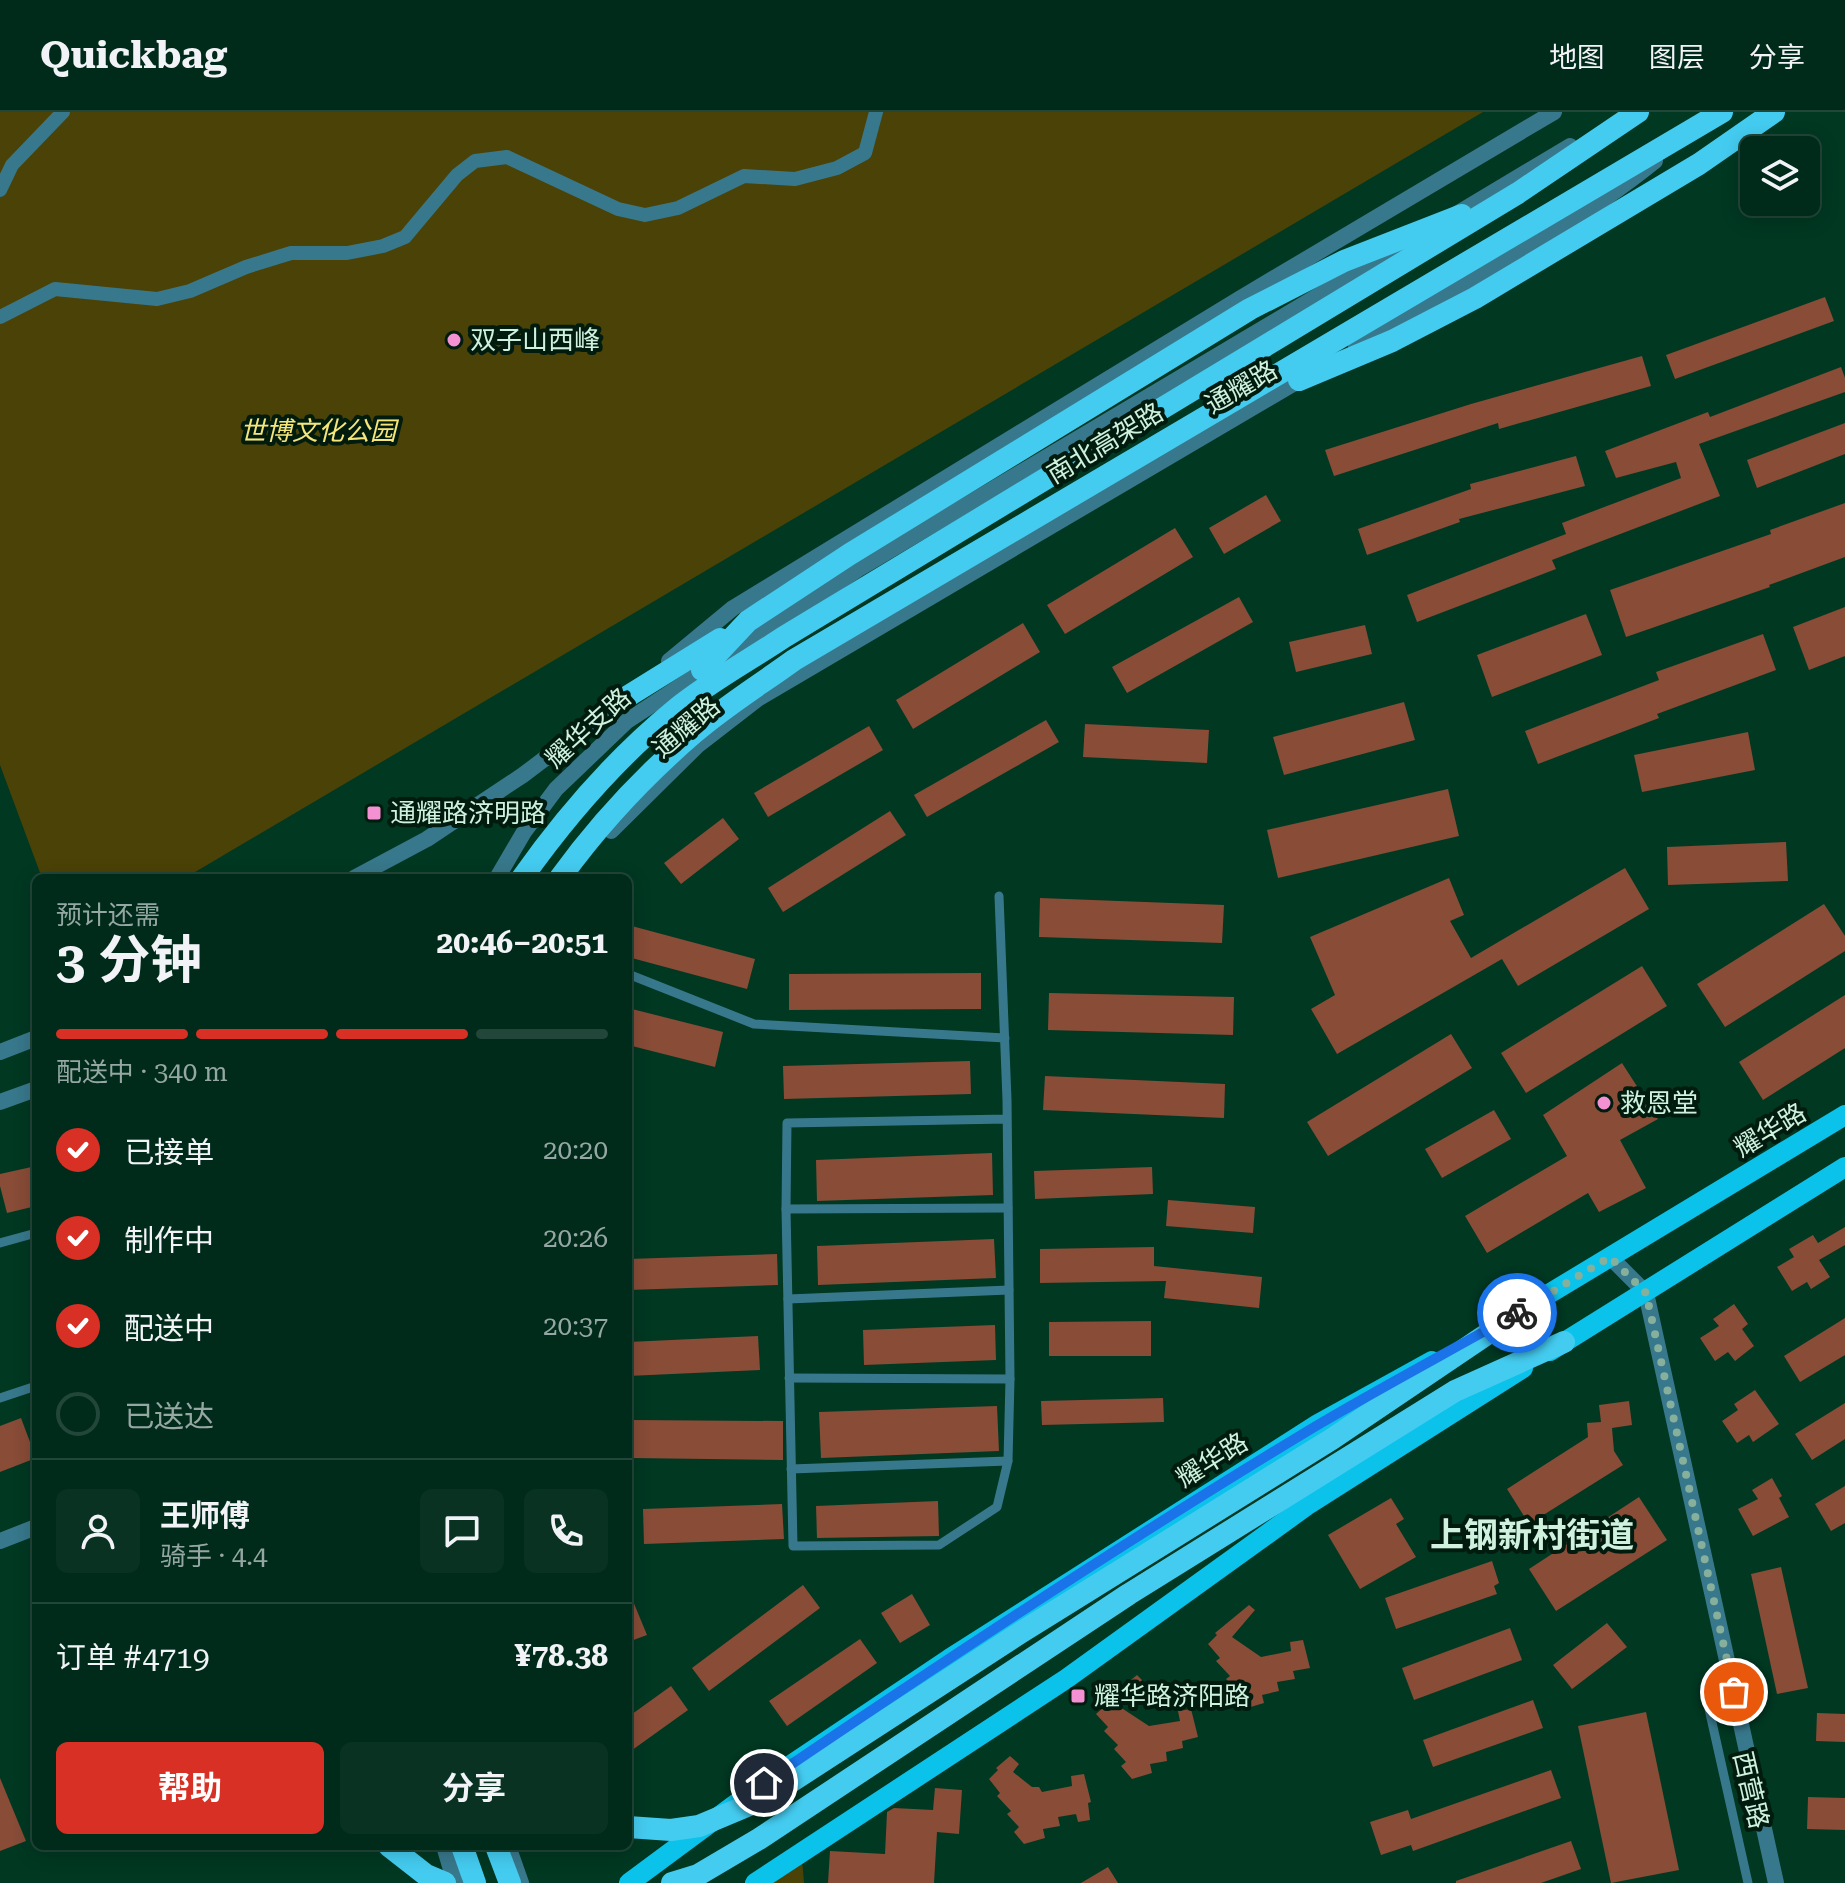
<!DOCTYPE html>
<html lang="zh">
<meta charset="utf-8">
<style>
:root{--surface:#002a1a;--page:#0a3223;--text:#f1f3f6;--muted:#95a7a2;--line:#224639;--accent:#d93025}
body{margin:0;font-family:"Roboto Serif","Noto Sans SC",serif;background:var(--page);color:var(--text);height:100vh;display:flex;flex-direction:column;font-size:30px;white-space:nowrap}
*{box-sizing:border-box;margin:0}
p{font-size:26px;color:var(--muted)}
.icon{flex:none;width:44px;height:44px;fill:none;stroke:currentColor;stroke-width:2;stroke-linecap:round;stroke-linejoin:round}
.map{position:relative;flex:1;overflow:hidden}
.details{position:absolute;left:32px;top:762px;width:600px;height:976px;display:flex;flex-direction:column;background:var(--surface);border-radius:12px;box-shadow:0 4px 20px #0003,0 0 0 2px var(--line)}
.details>*{flex:none}
.controls{position:absolute;left:1740px;top:24px;display:grid;gap:16px}
.controls a{display:grid;place-items:center;width:80px;height:80px;border-radius:12px;background:var(--surface);box-shadow:0 4px 20px #0003,0 0 0 2px var(--line);font-size:40px}
.pin{position:absolute;display:grid;place-items:center;width:68px;height:68px;color:#fff;margin:-34px;border:4px solid #fff;border-radius:50%;box-shadow:0 2px 8px #0007}
.courier{position:absolute;display:grid;place-items:center;width:80px;height:80px;margin:-40px;border:6px solid #1a73e8;border-radius:50%;background:#fff;color:#222;box-shadow:0 2px 10px #0007}
.summary em{font-style:normal;font-weight:700}
.summary div{display:flex;flex-direction:column-reverse}
.summary{display:flex;align-items:center;justify-content:space-between;height:136px;padding:0 24px}
h1{font-size:52px;font-weight:700;line-height:60px}
.bar{display:grid;grid-template-columns:repeat(4,1fr);gap:12px 8px;align-content:center;height:96px;padding:0 24px}
.bar i{height:10px;border-radius:6px;background:var(--line)}
.bar .selected{background:var(--accent)}
.bar p{grid-column:span 4}
.line{display:flex;align-items:center;gap:20px;padding:0 24px;border-top:2px solid var(--line)}
.line div{flex:1}
.round{display:grid;place-items:center;flex:none;width:84px;height:84px;border-radius:12px;background:var(--page)}
ol{padding:0 24px;list-style:none}
li{display:flex;align-items:center;gap:24px;height:88px}
li p{margin-inline-start:auto}
li .icon{padding:8px;border-radius:50%;background:var(--accent);color:#fff;stroke-width:4}
li:last-child{color:var(--muted)}
li i{width:44px;height:44px;border:4px solid var(--line);border-radius:50%}
.button{display:flex;gap:16px;margin-top:auto;padding:16px 24px}
.button a{flex:1;height:92px;border-radius:12px;background:var(--accent);color:#fff;font-size:32px;font-weight:700;line-height:92px;text-align:center}
.button a+a{background:var(--page);color:var(--text)}
header{display:flex;align-items:center;gap:48px;box-sizing:border-box;height:112px;padding:0 40px;background:var(--surface);border-bottom:2px solid var(--line)}
header strong{font-size:38px}
nav{display:flex;gap:44px;margin-inline-start:auto;font-size:28px}
.map>svg:first-child{display:block}
.green{fill:#4b4207}
.building{fill:#884c37}
.lines{fill:none;stroke-linecap:round;stroke-linejoin:round}
.service{stroke:#38788c;stroke-width:9}
.pedestrian{stroke:#38788c;stroke-width:14}
.minor{stroke:#38788c;stroke-width:16}
.tertiary{stroke:#38788c;stroke-width:16}
.primary{stroke:#0bc2eb;stroke-width:20}
.trunk{stroke:#44ccf0;stroke-width:22}
.done{stroke:#87b09c;stroke-width:8;stroke-dasharray:0 14.4}
.route{stroke:#1a73e8;stroke-width:10}
.poi-dot{fill:#f491d3;stroke:#011c0f;stroke-width:3}
.labels{text-anchor:middle;dominant-baseline:central;stroke-width:8;stroke-linejoin:round;paint-order:stroke}
.poi-label{font-size:26px;fill:#cff1de;stroke:#011c0f;text-anchor:start}
.street-label{font-size:26px;fill:#cff1de;stroke:#011c0f}
.park-label{font-size:26px;font-style:italic;fill:#f6e579;stroke:#011c0f}
.district-label{font-size:34px;font-weight:bold;fill:#cff1de;stroke:#011c0f}
</style>
<header>
<strong>Quickbag</strong>
<nav><a>地图</a><a>图层</a><a>分享</a></nav>
</header>
<div class="map">
<svg width="1845" height="1771" viewBox="0 0 1845 1771">
<rect width="100%" height="100%" fill="#003822"/>
<g class="green">
<polygon points="0,0 1483,0 185,766 42,766 0,653"/>
<polygon points="802,1747 804,1771 766,1771"/>
</g>
<g class="building">
<polygon points="1825,185 1834,209 1675,267 1666,243"/>
<polygon points="1642,244 1651,274 1499,317 1498,311 1334,364 1325,338 1471,292"/>
<polygon points="1841,255 1845,266 1845,280 1699,332 1720,384 1552,448 1556,457 1417,510 1407,483 1566,422 1562,411 1681,366 1676,350 1616,366 1605,339 1708,300 1710,305"/>
<polygon points="1845,311 1845,342 1757,376 1747,348"/>
<polygon points="1576,344 1585,374 1459,407 1460,410 1367,443 1358,417 1471,377 1470,372"/>
<polygon points="1266,383 1281,409 1224,442 1209,416"/>
<polygon points="1845,391 1845,445 1769,473 1770,475 1626,525 1610,478 1771,422 1770,418"/>
<polygon points="1175,416 1193,445 1065,522 1047,493"/>
<polygon points="1239,485 1253,510 1127,581 1112,555"/>
<polygon points="1845,495 1845,544 1809,558 1793,515"/>
<polygon points="1586,502 1602,543 1492,585 1477,543"/>
<polygon points="1023,511 1040,540 913,617 896,588"/>
<polygon points="1365,513 1372,542 1296,560 1289,530"/>
<polygon points="1763,522 1776,558 1657,602 1659,606 1538,652 1525,619 1659,568 1656,560"/>
<polygon points="1404,590 1415,628 1284,663 1273,625"/>
<polygon points="1046,608 1059,630 927,705 914,683"/>
<polygon points="1085,612 1209,618 1207,651 1083,645"/>
<polygon points="869,614 883,638 768,705 754,681"/>
<polygon points="1748,620 1755,658 1642,680 1634,643"/>
<polygon points="1448,677 1459,724 1278,766 1267,718"/>
<polygon points="890,699 906,723 783,800 768,776"/>
<polygon points="723,706 739,727 681,772 664,751"/>
<polygon points="1786,730 1788,769 1668,773 1667,735"/>
<polygon points="1625,756 1649,797 1518,874 1502,847 1337,942 1311,897 1335,883 1310,825 1449,766 1464,803 1450,809 1471,846"/>
<polygon points="1040,786 1224,793 1222,831 1039,825"/>
<polygon points="1824,792 1845,824 1845,839 1725,915 1697,872"/>
<polygon points="628,813 755,847 747,877 628,845"/>
<polygon points="1642,854 1667,894 1526,981 1501,941"/>
<polygon points="981,861 981,897 789,898 789,862"/>
<polygon points="1049,881 1234,885 1233,923 1048,918"/>
<polygon points="1845,883 1845,936 1763,988 1739,950"/>
<polygon points="628,896 723,920 715,955 628,933"/>
<polygon points="1451,922 1472,956 1328,1044 1307,1010"/>
<polygon points="970,949 971,982 784,987 783,954"/>
<polygon points="1622,951 1658,1007 1620,1028 1646,1076 1599,1100 1588,1081 1487,1141 1465,1104 1567,1044 1543,1003"/>
<polygon points="1045,964 1225,972 1224,1006 1043,998"/>
<polygon points="1494,998 1511,1027 1442,1066 1425,1037"/>
<polygon points="992,1041 993,1083 817,1089 816,1048"/>
<polygon points="36,1054 36,1094 7,1101 0,1074 0,1062"/>
<polygon points="1152,1055 1153,1082 1035,1087 1034,1059"/>
<polygon points="1168,1088 1255,1095 1253,1121 1166,1114"/>
<polygon points="1845,1115 1845,1133 1819,1148 1830,1165 1811,1177 1807,1170 1792,1179 1777,1155 1794,1145 1789,1137 1813,1123 1818,1131"/>
<polygon points="994,1127 996,1166 818,1173 817,1134"/>
<polygon points="1154,1135 1154,1154 1262,1165 1259,1196 1164,1186 1166,1169 1040,1171 1040,1137"/>
<polygon points="777,1142 778,1173 628,1178 628,1147"/>
<polygon points="1734,1192 1748,1212 1742,1217 1754,1234 1735,1249 1728,1240 1715,1249 1700,1226 1719,1214 1713,1207"/>
<polygon points="1845,1206 1845,1243 1800,1270 1784,1244"/>
<polygon points="1151,1209 1151,1244 1049,1244 1049,1210"/>
<polygon points="995,1213 996,1248 864,1253 863,1218"/>
<polygon points="758,1224 760,1258 628,1264 628,1230"/>
<polygon points="1755,1278 1779,1312 1753,1330 1749,1323 1737,1331 1722,1309 1738,1298 1734,1292"/>
<polygon points="1163,1286 1164,1310 1042,1313 1041,1289"/>
<polygon points="1629,1289 1632,1313 1612,1316 1614,1339 1623,1353 1529,1412 1507,1377 1588,1325 1587,1311 1601,1310 1599,1293"/>
<polygon points="1845,1291 1845,1327 1812,1348 1795,1322"/>
<polygon points="997,1294 999,1339 821,1346 819,1300"/>
<polygon points="21,1306 36,1346 0,1360 0,1314"/>
<polygon points="631,1308 783,1309 783,1348 631,1346"/>
<polygon points="1772,1366 1782,1384 1779,1386 1789,1405 1753,1424 1738,1397 1758,1387 1752,1378"/>
<polygon points="1845,1374 1845,1411 1831,1419 1815,1392"/>
<polygon points="1639,1385 1667,1428 1556,1499 1529,1457"/>
<polygon points="1391,1386 1404,1407 1396,1412 1416,1445 1360,1477 1328,1423"/>
<polygon points="938,1389 939,1424 817,1426 816,1394"/>
<polygon points="782,1392 784,1427 644,1432 643,1397"/>
<polygon points="1492,1449 1499,1471 1494,1474 1497,1482 1396,1517 1385,1486"/>
<polygon points="1781,1455 1808,1576 1777,1582 1751,1462"/>
<polygon points="803,1473 820,1496 709,1579 692,1556"/>
<polygon points="628,1477 647,1523 628,1530"/>
<polygon points="912,1482 930,1513 900,1531 881,1501"/>
<polygon points="1249,1493 1255,1498 1232,1525 1261,1545 1291,1539 1290,1530 1303,1528 1310,1556 1293,1559 1295,1567 1277,1570 1279,1579 1262,1583 1264,1591 1244,1597 1233,1585 1238,1580 1226,1567 1230,1564 1216,1549 1220,1546 1208,1532 1217,1523 1215,1521"/>
<polygon points="1607,1511 1627,1535 1572,1577 1553,1553"/>
<polygon points="1510,1516 1522,1548 1414,1588 1402,1556"/>
<polygon points="860,1527 877,1551 787,1614 769,1589"/>
<polygon points="1137,1563 1142,1568 1120,1595 1149,1614 1180,1609 1178,1599 1191,1597 1198,1625 1182,1629 1183,1636 1166,1640 1167,1649 1150,1652 1152,1661 1132,1667 1121,1654 1126,1650 1114,1637 1118,1633 1104,1619 1108,1615 1096,1602 1106,1593 1103,1591"/>
<polygon points="671,1574 688,1598 628,1641 628,1605"/>
<polygon points="1533,1588 1543,1616 1433,1655 1423,1628"/>
<polygon points="1646,1600 1679,1758 1611,1771 1578,1614"/>
<polygon points="1817,1601 1845,1602 1845,1630 1816,1629"/>
<polygon points="1010,1644 1019,1652 1013,1660 1032,1675 1039,1675 1042,1680 1072,1674 1071,1664 1084,1662 1091,1690 1088,1691 1090,1708 1078,1710 1074,1694 1076,1702 1058,1705 1060,1714 1043,1717 1045,1726 1024,1732 1014,1720 1019,1715 1007,1702 1011,1699 997,1684 1000,1681 989,1667 998,1658 996,1656"/>
<polygon points="1551,1658 1561,1686 1413,1739 1411,1733 1381,1743 1370,1710 1408,1698 1411,1707"/>
<polygon points="0,1666 26,1729 0,1739"/>
<polygon points="935,1676 962,1678 959,1722 937,1720 934,1771 828,1771 830,1739 885,1742 887,1700 894,1696 933,1698"/>
<polygon points="1808,1685 1845,1686 1845,1718 1807,1717"/>
<polygon points="1571,1729 1581,1757 1541,1771 1456,1771 1456,1769"/>
<polygon points="1108,1755 1118,1771 1081,1771"/>
</g>
<g class="lines">
<g class="service">
<polyline points="999,784 1007,988 1010,1267 1008,1349 997,1395 939,1433 793,1434 786,1097 787,1011 1007,1007"/>
<polyline points="628,862 754,912 1005,926"/>
<polyline points="786,1097 1008,1096"/>
<polyline points="0,1131 36,1121"/>
<polyline points="788,1187 1009,1178"/>
<polyline points="789,1266 1010,1267"/>
<polyline points="0,1286 36,1274"/>
<polyline points="791,1357 1008,1349"/>
<polyline points="1728,1552 1707,1588 1748,1771"/>
</g>
<g class="pedestrian">
<polyline points="0,78 12,53 63,0"/>
<polyline points="0,205 55,177 157,187 190,179 246,155 291,141 347,141 383,134 405,125 457,63 475,49 507,45 618,97 645,103 678,96 744,64 795,67 837,56 865,41 876,0"/>
</g>
<g class="minor">
<polyline points="669,549 733,496 1239,187 1554,0"/>
<polyline points="0,1429 36,1415"/>
</g>
<g class="tertiary">
<polyline points="1453,104 1570,34"/>
<path d="M1356,235C1457,176 1563,123 1655,49"/>
<polyline points="611,719 697,634 759,586 1308,263"/>
<polyline points="354,766 427,727 523,663 625,586"/>
<polyline points="497,766 524,720 556,677 627,609 857,458 1398,136"/>
<polyline points="0,940 36,926"/>
<polyline points="0,990 36,977"/>
<polyline points="1610,1145 1646,1181 1776,1771"/>
<polyline points="444,1734 455,1771"/>
<polyline points="508,1734 521,1771"/>
</g>
<g class="primary">
<polyline points="1509,1206 1845,1003"/>
<polyline points="1550,1239 1845,1055"/>
<polyline points="629,1771 764,1671 949,1547 1318,1312 1432,1249"/>
<polyline points="755,1771 1066,1567 1309,1392 1523,1256"/>
</g>
<g class="trunk">
<polyline points="1299,268 1392,229 1475,186 1699,52 1774,0"/>
<polyline points="702,558 748,509 850,442 1250,197 1344,149 1462,103"/>
<polyline points="625,586 720,527"/>
<path d="M522,766C566,704 616,646 676,597C709,570 748,549 784,525L1518,81L1638,0"/>
<path d="M560,766C599,712 644,664 694,621C725,594 761,572 794,548L1722,0"/>
<polyline points="628,1715 671,1718 699,1714 766,1686 1020,1521 1332,1327 1521,1199"/>
<polyline points="389,1734 426,1763 445,1771"/>
<polyline points="462,1734 475,1771"/>
<polyline points="496,1734 510,1771"/>
<polyline points="672,1771 698,1763 759,1727 1129,1482 1455,1279 1564,1230"/>
</g>
</g>
<g class="lines">
<polyline class="done" points="1517,1201 1610,1145 1646,1181 1734,1580"/>
<path class="route" d="M764,1671C945,1548 1128,1427 1316,1314C1382,1275 1450,1239 1517,1201"/>
</g>
<g class="poi-dot">
<circle cx="454" cy="228" r="8"/>
<rect x="366" y="693" width="16" height="16" rx="4"/>
<circle cx="1604" cy="991" r="8"/>
<rect x="1070" y="1576" width="16" height="16" rx="4"/>
</g>
<g class="labels">
<g class="poi-label">
<text x="470" y="228">双子山西峰</text>
<text x="390" y="701">通耀路济明路</text>
<text x="1620" y="991">救恩堂</text>
<text x="1094" y="1584">耀华路济阳路</text>
</g>
<g class="street-label">
<text transform="translate(1241 275) rotate(-30)">通耀路</text>
<text transform="translate(1105 331) rotate(-31)">南北高架路</text>
<text transform="translate(686 615) rotate(-40)">通耀路</text>
<text transform="translate(588 616) rotate(-42)">耀华支路</text>
<text transform="translate(1770 1018) rotate(-31)">耀华路</text>
<text transform="translate(1212 1348) rotate(-32)">耀华路</text>
<text transform="translate(1751 1678) rotate(77)">西营路</text>
</g>
<g class="park-label">
<text x="318" y="319">世博文化公园</text>
</g>
<g class="district-label">
<text x="1532" y="1423">上钢新村街道</text>
</g>
</g>
</svg>
<div class="controls">
<a><svg class="icon" aria-label="layers" viewBox="0 0 24 24"><path d="M12 4l9 5-9 5-9-5zM3 14l9 5 9-5"/></svg></a>
</div>
<div class="pin" style="left:1734px;top:1580px;background:#ea580c"><svg class="icon" aria-label="bag" viewBox="0 0 24 24"><path d="M5 8h14l-1 12H6zM9 8a3 3 0 0 1 6 0"/></svg></div>
<div class="pin" style="left:764px;top:1671px;background:#1f2937"><svg class="icon" aria-label="home" viewBox="0 0 24 24"><path d="M3 11l9-7 9 7M6 9v11h12V9"/></svg></div>
<div class="courier" style="left:1517px;top:1201px"><svg class="icon" aria-label="bike" viewBox="0 0 24 24"><circle cx="6" cy="16" r="4"/><circle cx="18" cy="16" r="4"/><path d="M6 16l4-8h5l3 8M10 8l3 8H6M13 5h3"/></svg></div>
<section class="details">
<div class="summary"><div><h1>3 分钟</h1><p>预计还需</p></div><em>20:46–20:51</em></div>
<div class="bar"><i class="selected"></i><i class="selected"></i><i class="selected"></i><i></i><p>配送中 · 340 m</p></div>
<ol>
<li><svg class="icon" aria-label="check" viewBox="0 0 24 24"><path d="M5 12l5 5 9-10"/></svg>已接单<p>20:20</p></li>
<li><svg class="icon" aria-label="check" viewBox="0 0 24 24"><path d="M5 12l5 5 9-10"/></svg>制作中<p>20:26</p></li>
<li><svg class="icon" aria-label="check" viewBox="0 0 24 24"><path d="M5 12l5 5 9-10"/></svg>配送中<p>20:37</p></li>
<li><i></i>已送达</li>
</ol>
<div class="line" style="height:144px"><a class="round"><svg class="icon" aria-label="person" viewBox="0 0 24 24"><circle cx="12" cy="8" r="4"/><path d="M4 21q1-7 8-7t8 7"/></svg></a><div><b>王师傅</b><p>骑手 · 4.4</p></div><a class="round"><svg class="icon" aria-label="chat" viewBox="0 0 24 24"><path d="M4 5h16v11H9l-5 4z"/></svg></a><a class="round"><svg class="icon" aria-label="phone" viewBox="0 0 24 24"><path d="M5 4h4l2 5-3 2q2 4 5 5l2-3 5 2v4C11 20 4 13 5 4z"/></svg></a></div>
<div class="line" style="height:104px"><div>订单 #4719</div><b>¥78.38</b></div>
<div class="button"><a>帮助</a><a>分享</a></div>
</section>
</div>
